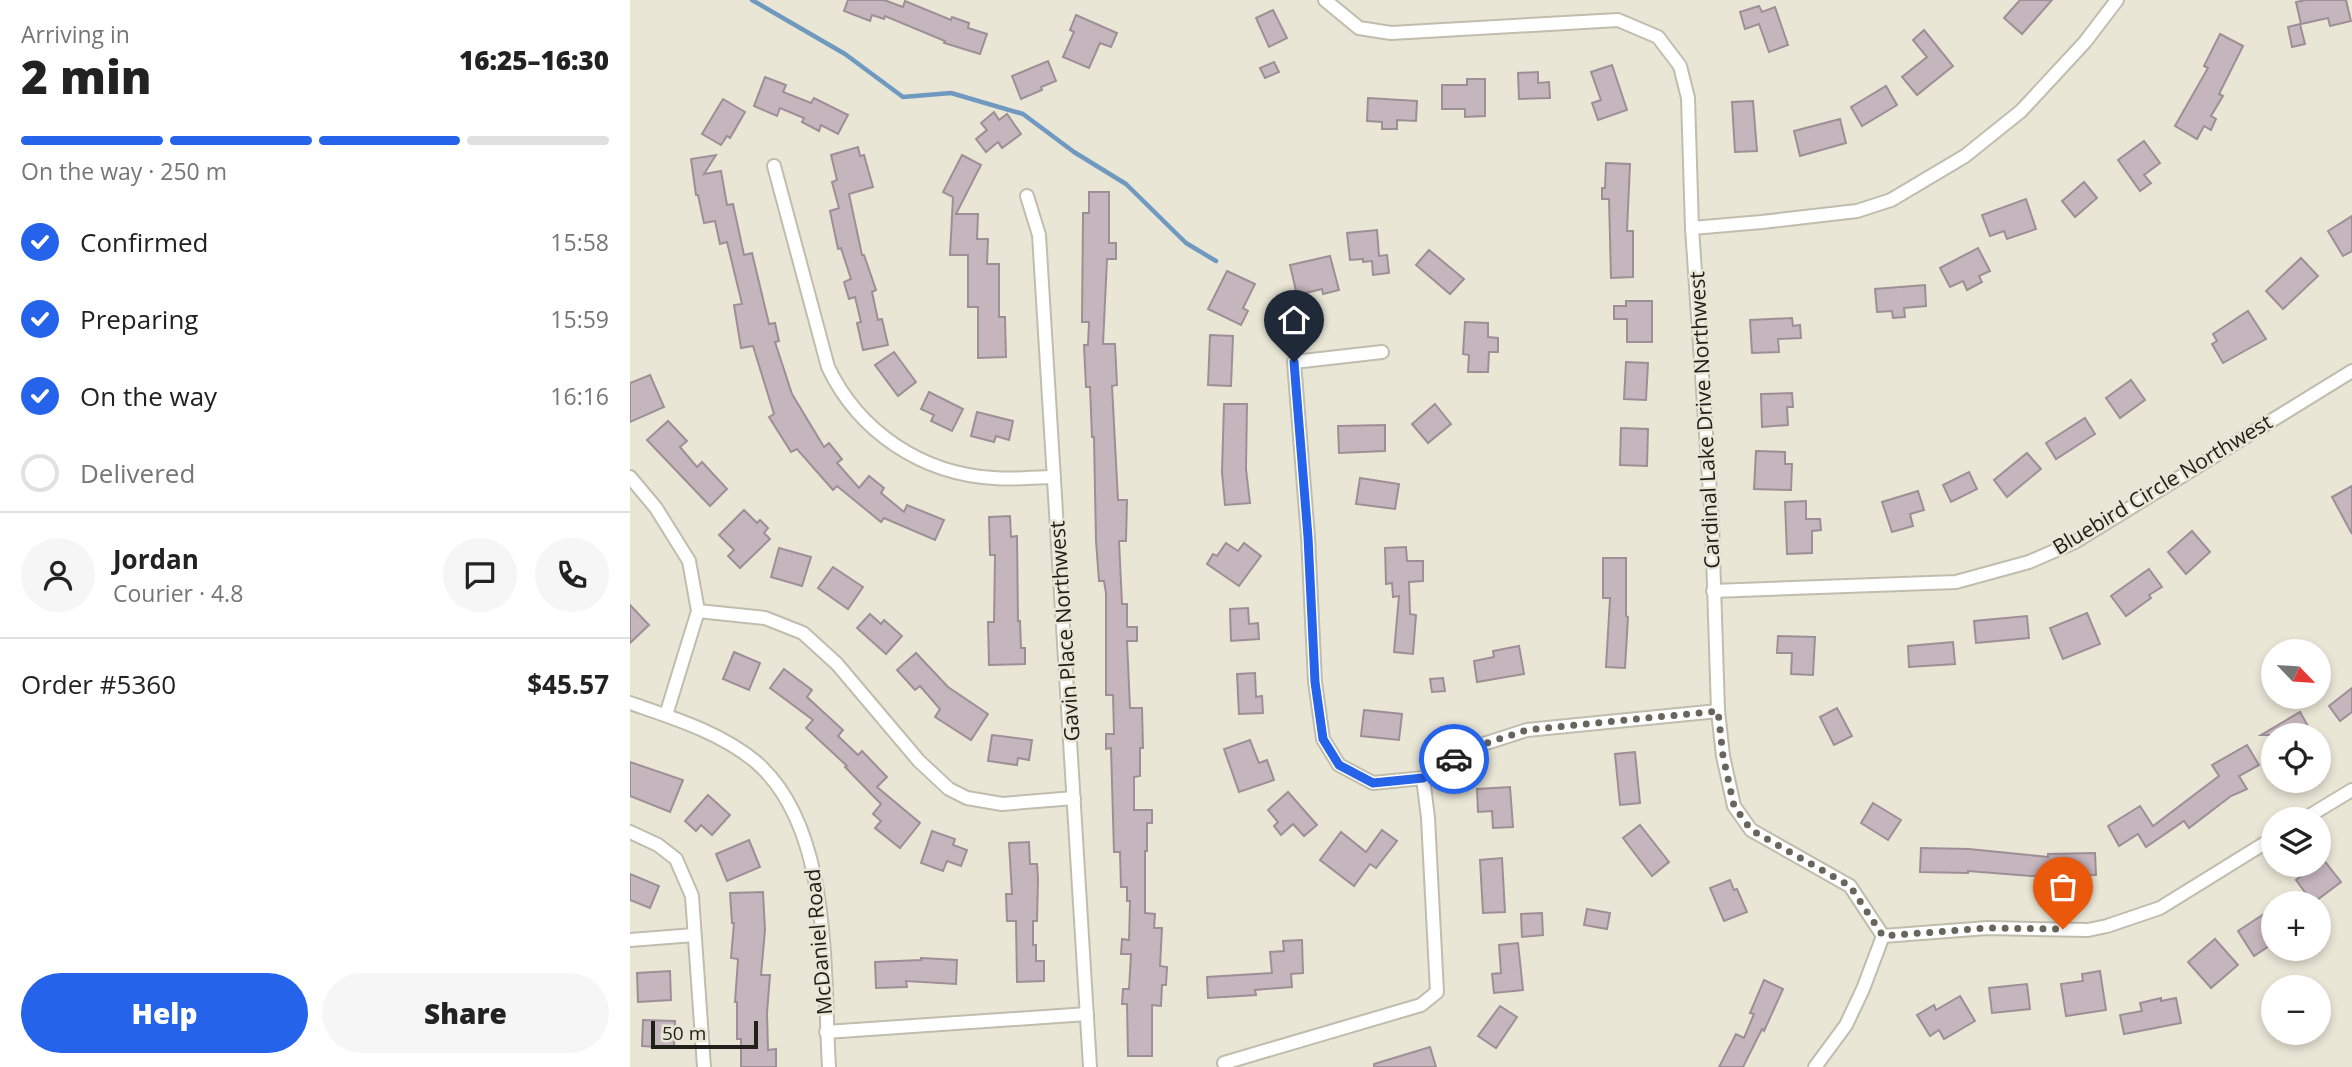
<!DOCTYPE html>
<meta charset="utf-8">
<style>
:root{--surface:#fff;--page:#f6f6f6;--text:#222;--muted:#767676;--line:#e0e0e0;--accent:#2563eb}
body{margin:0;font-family:"Open Sans",sans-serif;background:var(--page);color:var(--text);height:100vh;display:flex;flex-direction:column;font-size:26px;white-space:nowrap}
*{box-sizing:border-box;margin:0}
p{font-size:23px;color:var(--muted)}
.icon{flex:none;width:38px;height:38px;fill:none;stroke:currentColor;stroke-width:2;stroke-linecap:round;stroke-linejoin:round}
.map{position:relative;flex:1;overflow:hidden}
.panel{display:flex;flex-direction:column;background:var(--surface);width:630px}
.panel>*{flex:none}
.needle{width:46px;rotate:115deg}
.tools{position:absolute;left:1631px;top:639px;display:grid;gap:14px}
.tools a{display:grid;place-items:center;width:70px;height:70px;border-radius:50%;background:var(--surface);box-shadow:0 4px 10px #0003;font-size:35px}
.scale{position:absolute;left:21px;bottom:18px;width:107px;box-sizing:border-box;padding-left:7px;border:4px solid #21201a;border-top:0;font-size:19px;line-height:24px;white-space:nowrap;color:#21201a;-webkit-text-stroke:5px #e9e6d6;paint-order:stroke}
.pin{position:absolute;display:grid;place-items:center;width:60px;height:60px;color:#fff;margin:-72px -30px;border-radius:50% 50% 50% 0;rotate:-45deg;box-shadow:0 0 7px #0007}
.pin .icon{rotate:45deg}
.courier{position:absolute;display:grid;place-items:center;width:70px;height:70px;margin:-35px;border:5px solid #2563eb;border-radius:50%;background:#fff;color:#222;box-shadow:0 2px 9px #0007}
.summary em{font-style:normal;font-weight:800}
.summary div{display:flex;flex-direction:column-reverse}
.summary{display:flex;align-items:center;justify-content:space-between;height:119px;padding:0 21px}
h1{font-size:46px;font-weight:800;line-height:52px}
.bar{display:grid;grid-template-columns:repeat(4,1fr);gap:10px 7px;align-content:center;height:84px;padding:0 21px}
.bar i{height:9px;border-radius:5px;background:var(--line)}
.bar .selected{background:var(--accent)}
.bar p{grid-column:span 4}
.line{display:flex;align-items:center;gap:18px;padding:0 21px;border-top:2px solid var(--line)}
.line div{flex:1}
.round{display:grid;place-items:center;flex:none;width:74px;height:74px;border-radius:37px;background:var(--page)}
ol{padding:0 21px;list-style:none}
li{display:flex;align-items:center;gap:21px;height:77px}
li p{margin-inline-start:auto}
li .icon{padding:7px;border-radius:50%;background:var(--accent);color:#fff;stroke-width:4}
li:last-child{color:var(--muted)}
li i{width:38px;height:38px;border:4px solid var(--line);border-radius:50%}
.cta{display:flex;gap:14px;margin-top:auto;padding:14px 21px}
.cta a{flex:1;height:80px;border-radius:42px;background:var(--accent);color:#fff;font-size:28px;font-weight:800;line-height:80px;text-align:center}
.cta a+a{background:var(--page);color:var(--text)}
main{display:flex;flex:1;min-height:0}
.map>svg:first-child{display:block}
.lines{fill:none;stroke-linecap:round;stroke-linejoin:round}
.stream{stroke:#7099c0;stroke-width:4.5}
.building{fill:#c5b5bc;stroke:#9e8f96;stroke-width:2}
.street-casing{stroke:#c0bdae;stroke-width:16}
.street{stroke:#fff;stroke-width:12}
.done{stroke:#67655c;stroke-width:7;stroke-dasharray:0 12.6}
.route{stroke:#2563eb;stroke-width:9}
.labels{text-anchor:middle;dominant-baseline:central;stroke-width:5;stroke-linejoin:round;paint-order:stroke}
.street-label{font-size:21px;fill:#21201a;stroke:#e9e6d6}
</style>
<main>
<section class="panel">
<div class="summary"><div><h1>2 min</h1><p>Arriving in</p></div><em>16:25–16:30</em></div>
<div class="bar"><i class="selected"></i><i class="selected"></i><i class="selected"></i><i></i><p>On the way · 250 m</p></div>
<ol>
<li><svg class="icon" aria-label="check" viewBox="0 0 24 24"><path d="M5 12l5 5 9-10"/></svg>Confirmed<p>15:58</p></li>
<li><svg class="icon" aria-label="check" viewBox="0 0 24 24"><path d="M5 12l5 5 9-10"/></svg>Preparing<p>15:59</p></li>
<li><svg class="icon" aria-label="check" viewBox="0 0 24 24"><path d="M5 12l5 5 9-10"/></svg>On the way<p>16:16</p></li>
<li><i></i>Delivered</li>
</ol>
<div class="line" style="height:126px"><a class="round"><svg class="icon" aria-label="person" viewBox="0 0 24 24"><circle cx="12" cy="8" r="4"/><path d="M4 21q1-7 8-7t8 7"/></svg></a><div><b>Jordan</b><p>Courier · 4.8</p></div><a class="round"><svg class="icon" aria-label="chat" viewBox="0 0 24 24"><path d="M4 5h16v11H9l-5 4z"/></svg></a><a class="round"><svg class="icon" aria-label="phone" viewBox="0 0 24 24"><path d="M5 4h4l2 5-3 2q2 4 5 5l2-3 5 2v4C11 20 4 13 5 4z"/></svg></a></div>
<div class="line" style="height:91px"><div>Order #5360</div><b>$45.57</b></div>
<div class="cta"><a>Help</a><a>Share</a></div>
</section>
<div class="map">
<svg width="1722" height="1067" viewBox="0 0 1722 1067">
<rect width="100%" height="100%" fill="#e9e6d6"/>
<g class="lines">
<polyline class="stream" points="122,0 215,54 273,97 321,93 393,114 444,152 496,184 556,243 586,261"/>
</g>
<g class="building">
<polygon points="218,0 254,0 273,7 275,1 321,20 322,17 339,23 338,28 357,34 350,54 314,43 315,41 255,16 254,19 242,15 240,21 214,11"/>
<polygon points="1390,0 1422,0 1392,34 1374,18"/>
<polygon points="1676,0 1716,0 1721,21 1700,26 1698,18 1671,24 1666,2"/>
<polygon points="1129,6 1132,12 1145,7 1158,45 1139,52 1129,24 1115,29 1110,12"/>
<polygon points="643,10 657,38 639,47 626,18"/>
<polygon points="446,15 487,33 481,47 470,43 459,68 433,57 444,32 440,30"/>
<polygon points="1670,24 1675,44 1662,47 1658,27"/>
<polygon points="1294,30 1323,66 1287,95 1272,77 1297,57 1283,40"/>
<polygon points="1590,34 1613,46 1589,94 1593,96 1581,116 1586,119 1581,130 1574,126 1567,139 1545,126 1578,68 1574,66"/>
<polygon points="418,61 426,81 411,87 412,90 391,99 382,76"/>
<polygon points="644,62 649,72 635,78 630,68"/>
<polygon points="982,65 997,110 968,120 962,103 971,100 961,72"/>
<polygon points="908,72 908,83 919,82 920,98 889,99 888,73"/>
<polygon points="135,77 156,85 153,92 181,103 184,98 218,115 208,134 191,125 189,131 172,122 174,118 150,108 147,116 124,106"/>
<polygon points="837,79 855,79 855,116 835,117 835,109 812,109 812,85 837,85"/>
<polygon points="1256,86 1267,105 1232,126 1221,107"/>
<polygon points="738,98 787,101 786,121 767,120 767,129 752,129 752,122 737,121"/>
<polygon points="93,99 115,112 100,138 97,136 91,145 72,134"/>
<polygon points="1123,101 1127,151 1105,152 1102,102"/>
<polygon points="364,112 369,120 377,114 391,134 372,148 368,142 356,152 346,139 357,130 351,123"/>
<polygon points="1210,119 1216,143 1170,156 1164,131"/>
<polygon points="1514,141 1530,163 1514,175 1521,183 1510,191 1488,160"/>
<polygon points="228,147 230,156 234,155 243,187 219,194 232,255 234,255 246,290 242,292 248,320 252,319 258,345 233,350 227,323 231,322 225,297 219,299 214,282 221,279 211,248 208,249 200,211 209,208 202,182 207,180 201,155"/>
<polygon points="86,155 74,174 91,171 97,205 103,204 114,255 122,253 139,324 145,323 149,341 145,342 162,394 194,447 199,443 212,459 207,463 229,488 239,476 254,488 251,493 274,512 277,505 314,520 305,540 254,518 251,522 207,486 203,490 167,449 161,452 139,417 144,414 123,346 111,348 104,305 112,304 97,242 90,244 85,221 74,223 68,195 66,195 61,159"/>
<polygon points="332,155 351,165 326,214 348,214 347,239 358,239 357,264 369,264 369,317 375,317 376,357 348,358 348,307 338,307 338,255 320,255 323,197 313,192"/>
<polygon points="976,163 1000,164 997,231 1003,231 1003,277 981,278 979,199 972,199 972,188 975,188"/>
<polygon points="1454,182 1467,198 1445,217 1432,201"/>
<polygon points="459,192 479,192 479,243 486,243 486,259 477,259 473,344 485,344 487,385 482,386 488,500 497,500 496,541 489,541 492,604 497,604 497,627 507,627 507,641 497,641 500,708 512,708 513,748 510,748 510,776 504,777 504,810 522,810 522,823 517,823 517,851 515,851 515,913 525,914 524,928 532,928 530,966 537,967 536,985 532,985 531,1006 522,1005 522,1056 498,1056 497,1004 492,1004 493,989 499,989 501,954 491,954 492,939 499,940 500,901 497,901 497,887 491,887 490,852 484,852 481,748 476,749 476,734 484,734 483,695 476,695 476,593 474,581 469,581 466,541 464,437 462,437 460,387 456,387 454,345 458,345 459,322 452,322 453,213 459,213"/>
<polygon points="1396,199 1406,229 1377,239 1374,231 1360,236 1352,215"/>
<polygon points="1722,216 1722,251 1713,256 1698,231"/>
<polygon points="747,230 749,256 757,255 759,273 743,275 742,261 733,262 733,259 720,260 717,233"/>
<polygon points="1348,248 1360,271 1349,276 1352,282 1337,290 1333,281 1320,287 1310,268"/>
<polygon points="799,250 834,279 820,294 786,265"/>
<polygon points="700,256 709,290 693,294 692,289 667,295 660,265"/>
<polygon points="1671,258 1688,276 1653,309 1636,291"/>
<polygon points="597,271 625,284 613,308 618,311 611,325 578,309"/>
<polygon points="1295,285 1296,306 1274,308 1275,317 1263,318 1262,311 1247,312 1245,289"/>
<polygon points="996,301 1022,301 1022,342 997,342 997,319 984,319 984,306 996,306"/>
<polygon points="1618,311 1636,339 1593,363 1582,344 1587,341 1583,334"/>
<polygon points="1162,318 1163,326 1170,325 1171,338 1148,339 1149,352 1122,353 1120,320"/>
<polygon points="835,322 858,323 858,337 868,338 868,352 859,352 858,372 838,372 839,355 833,354"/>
<polygon points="580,335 603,336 601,386 578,385"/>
<polygon points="264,352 286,382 268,396 245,365"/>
<polygon points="996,362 1018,363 1016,400 994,399"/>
<polygon points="20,375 34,407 0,422 0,383"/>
<polygon points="1501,380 1515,400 1490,418 1476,398"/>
<polygon points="299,392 333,409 322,431 301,421 304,415 291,409"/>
<polygon points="1162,393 1163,407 1157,407 1158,425 1132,427 1131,394"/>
<polygon points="594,404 617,404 616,469 620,503 595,505 592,472"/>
<polygon points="805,404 821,424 798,443 782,424"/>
<polygon points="347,412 383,421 379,440 366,436 364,442 341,436"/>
<polygon points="1455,418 1465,434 1426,459 1416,443"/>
<polygon points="38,421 57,441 50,447 67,467 72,462 97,489 80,506 17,440"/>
<polygon points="755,425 755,451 709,453 708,426"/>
<polygon points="991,428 1018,429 1017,466 990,465"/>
<polygon points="1126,451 1155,452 1155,464 1162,464 1161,490 1124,489"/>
<polygon points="1397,453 1411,469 1377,497 1364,480"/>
<polygon points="1339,472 1347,489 1321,502 1313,485"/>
<polygon points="730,478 769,484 765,509 726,504"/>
<polygon points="1722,486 1722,534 1702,497"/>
<polygon points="1288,491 1294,510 1280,514 1283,526 1262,532 1252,502"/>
<polygon points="1176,501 1176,519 1190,519 1191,530 1182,531 1182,553 1157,554 1155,502"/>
<polygon points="114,510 127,523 130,520 138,528 134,533 140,539 110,568 98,556 104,550 89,535"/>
<polygon points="380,516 381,537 387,536 388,621 390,621 391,648 395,648 395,664 359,665 358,622 364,622 365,555 360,555 359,517"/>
<polygon points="1562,531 1580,552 1556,574 1538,552"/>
<polygon points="596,543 608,551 614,543 631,556 609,586 577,564 583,554 587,556"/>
<polygon points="776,547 777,561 793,561 793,581 779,582 780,614 786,615 783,654 764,652 769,596 763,597 762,583 756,584 755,548"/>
<polygon points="149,548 181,557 172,586 141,577"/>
<polygon points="973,558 996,558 996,616 998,617 995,668 976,667 980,598 973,598"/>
<polygon points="203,567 233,587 218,609 188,588"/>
<polygon points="1519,569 1532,587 1519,595 1521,598 1496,616 1481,596"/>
<polygon points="0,605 19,625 0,643"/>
<polygon points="618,608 619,624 628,623 629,639 601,641 600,609"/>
<polygon points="1457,613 1470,644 1433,659 1420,628"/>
<polygon points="240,614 251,624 254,620 272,636 256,654 227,628"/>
<polygon points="1397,616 1399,638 1346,643 1344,621"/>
<polygon points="1148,636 1185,637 1183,675 1161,674 1162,653 1147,653"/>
<polygon points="1323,642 1325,664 1279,667 1278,646"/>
<polygon points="889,646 894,674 847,682 844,661 864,657 863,651"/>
<polygon points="104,652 130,663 119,690 93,679"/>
<polygon points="286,653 318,687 358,714 341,740 305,717 310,709 290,686 285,690 267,670"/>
<polygon points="154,669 182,690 177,697 213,730 208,736 228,755 232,751 257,777 247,787 290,823 270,848 245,828 251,821 243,814 251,804 215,767 217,766 176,728 183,720 140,688"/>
<polygon points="625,673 626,697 632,696 633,713 609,714 607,674"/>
<polygon points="813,678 815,691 802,692 800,679"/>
<polygon points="1722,688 1722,712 1710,721 1699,706"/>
<polygon points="1207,708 1222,736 1204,745 1190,717"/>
<polygon points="734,710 772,714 769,740 731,736"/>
<polygon points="1670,712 1683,735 1631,735"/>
<polygon points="362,735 402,740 399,760 388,758 387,765 358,761"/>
<polygon points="620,740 629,763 637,760 644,780 609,792 594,749"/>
<polygon points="1617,745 1629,765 1609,776 1617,789 1601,796 1559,828 1554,821 1516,847 1508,834 1489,846 1478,826 1510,806 1523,826 1589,776 1582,765"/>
<polygon points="1005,752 1010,803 990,805 985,754"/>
<polygon points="0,762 53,780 40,812 0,796"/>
<polygon points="880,787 883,827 863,828 862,811 848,812 847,789"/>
<polygon points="658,792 687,825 674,836 663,824 651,835 644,826 648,822 638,810"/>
<polygon points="78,795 100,815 82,835 71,825 66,831 55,821"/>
<polygon points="1243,803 1271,820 1258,840 1231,823"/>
<polygon points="1010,825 1039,862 1022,876 993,838"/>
<polygon points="752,830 767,841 746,868 740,864 724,886 690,860 711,832 736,852"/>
<polygon points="302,831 325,839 323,845 337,850 331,866 317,861 313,871 291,863"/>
<polygon points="119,840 130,867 97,881 86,854"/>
<polygon points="399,842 400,864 407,864 408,879 407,921 403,921 403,945 406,945 406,961 414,961 414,981 387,982 386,921 377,921 376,894 382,894 379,843"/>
<polygon points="1291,848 1339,849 1418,857 1418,854 1465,853 1466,875 1401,876 1338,871 1338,873 1290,872"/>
<polygon points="872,858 875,912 853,913 850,860"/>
<polygon points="1693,859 1711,882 1683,903 1666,880"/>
<polygon points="0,874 29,886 20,908 0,900"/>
<polygon points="1100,880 1104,890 1107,889 1117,912 1094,921 1080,888"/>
<polygon points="133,892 135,930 131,975 140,975 137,1013 138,1050 146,1049 146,1067 111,1067 111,1039 107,1039 107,1002 105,1002 108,959 101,958 104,923 102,923 100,893"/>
<polygon points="1643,908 1643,935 1635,940 1639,946 1624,956 1608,931"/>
<polygon points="957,909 980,913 977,929 954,925"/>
<polygon points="912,913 913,935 892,937 891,914"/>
<polygon points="1585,939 1608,965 1581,988 1558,962"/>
<polygon points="672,940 673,973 661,974 662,987 625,990 626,995 578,998 577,977 642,973 640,952 654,951 653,941"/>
<polygon points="888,943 893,990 864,993 862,974 871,973 869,945"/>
<polygon points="291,958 327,960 326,984 276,981 277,987 246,988 245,962 291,960"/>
<polygon points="40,971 41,1000 8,1002 7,973"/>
<polygon points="1470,971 1476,1010 1436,1016 1431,984 1453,981 1452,974"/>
<polygon points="1134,980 1153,989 1134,1031 1132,1029 1113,1067 1089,1067 1106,1034 1114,1038 1124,1014 1120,1013"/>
<polygon points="1397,984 1400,1009 1362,1013 1359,988"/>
<polygon points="1330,996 1345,1021 1314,1039 1309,1030 1300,1036 1287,1015 1304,1005 1306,1010"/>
<polygon points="1531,998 1531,1001 1546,998 1551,1023 1494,1034 1490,1015 1512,1011 1510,1003"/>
<polygon points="870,1006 887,1017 866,1048 848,1036"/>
<polygon points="13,1020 45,1021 44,1048 12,1046"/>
<polygon points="800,1047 806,1067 744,1067 744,1064"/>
</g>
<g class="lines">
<defs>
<g id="street">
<polyline points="695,0 729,28 761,33 988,20 1028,37 1050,66 1058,98 1062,228 1082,522 1088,711 1093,756 1104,806 1121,830 1220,886 1253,936"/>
<path d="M144,166L198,367C229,432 292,474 364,478C384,480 404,477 424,477"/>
<polyline points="397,196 409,235 460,1067"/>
<polyline points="1062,228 1132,222 1227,211 1261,200 1335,156 1391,111 1455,42 1487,0"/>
<polyline points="752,352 664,362 678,537 685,682 693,739 709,765 743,783 793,778 841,748 897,730 1088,711"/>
<polyline points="0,477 26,508 59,561 68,611 36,715"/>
<polyline points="1083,591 1326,582 1399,562 1445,542 1722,371"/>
<polyline points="68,611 135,618 173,633 207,664 289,761 319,789 337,798 372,804 444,798"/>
<path d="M0,703C43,718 90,732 126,762C203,829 193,973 199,1067"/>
<polyline points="1674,819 1722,790"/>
<polyline points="0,832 28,845 46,859 62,896 74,1067"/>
<polyline points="1253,936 1357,928 1458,930 1477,926 1530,908 1643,838"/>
<polyline points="0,940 64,935"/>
<polyline points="196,1032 457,1014"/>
<polyline points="594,1063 791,1005 807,992 798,818 793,778"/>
<polyline points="1185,1067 1216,1025 1233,989 1253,936"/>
</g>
</defs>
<use href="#street" class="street-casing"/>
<use href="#street" class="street"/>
</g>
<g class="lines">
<polyline class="done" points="824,759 841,748 897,730 1088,711 1093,756 1104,806 1121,830 1220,886 1253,936 1357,928 1433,929"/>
<polyline class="route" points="664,362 678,537 685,682 693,739 709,765 743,783 793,778 824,759"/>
</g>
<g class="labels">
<g class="street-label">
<text transform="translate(1074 420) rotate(-93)">Cardinal Lake Drive Northwest</text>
<text transform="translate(1532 484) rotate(-31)">Bluebird Circle Northwest</text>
<text transform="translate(434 631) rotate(-94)">Gavin Place Northwest</text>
<text transform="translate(188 942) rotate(-95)">McDaniel Road</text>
</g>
</g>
</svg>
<div class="tools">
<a><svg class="needle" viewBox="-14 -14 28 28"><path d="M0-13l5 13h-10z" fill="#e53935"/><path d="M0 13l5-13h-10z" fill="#767676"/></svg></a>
<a><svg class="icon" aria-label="locate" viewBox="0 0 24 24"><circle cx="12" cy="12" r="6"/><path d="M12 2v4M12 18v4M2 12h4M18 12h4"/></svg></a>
<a><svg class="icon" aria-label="layers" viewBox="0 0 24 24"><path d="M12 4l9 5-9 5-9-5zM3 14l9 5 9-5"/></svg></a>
<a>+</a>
<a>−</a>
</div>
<div class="scale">50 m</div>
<div class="pin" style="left:1433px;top:929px;background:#ea580c"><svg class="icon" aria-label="bag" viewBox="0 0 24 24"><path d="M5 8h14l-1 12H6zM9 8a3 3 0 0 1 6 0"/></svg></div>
<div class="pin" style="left:664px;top:362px;background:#1f2937"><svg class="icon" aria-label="home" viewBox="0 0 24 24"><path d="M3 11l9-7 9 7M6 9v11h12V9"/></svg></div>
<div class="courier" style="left:824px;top:759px"><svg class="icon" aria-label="car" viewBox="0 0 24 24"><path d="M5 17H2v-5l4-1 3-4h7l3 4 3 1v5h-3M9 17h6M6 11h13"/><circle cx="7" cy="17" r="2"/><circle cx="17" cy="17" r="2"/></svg></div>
</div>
</main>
